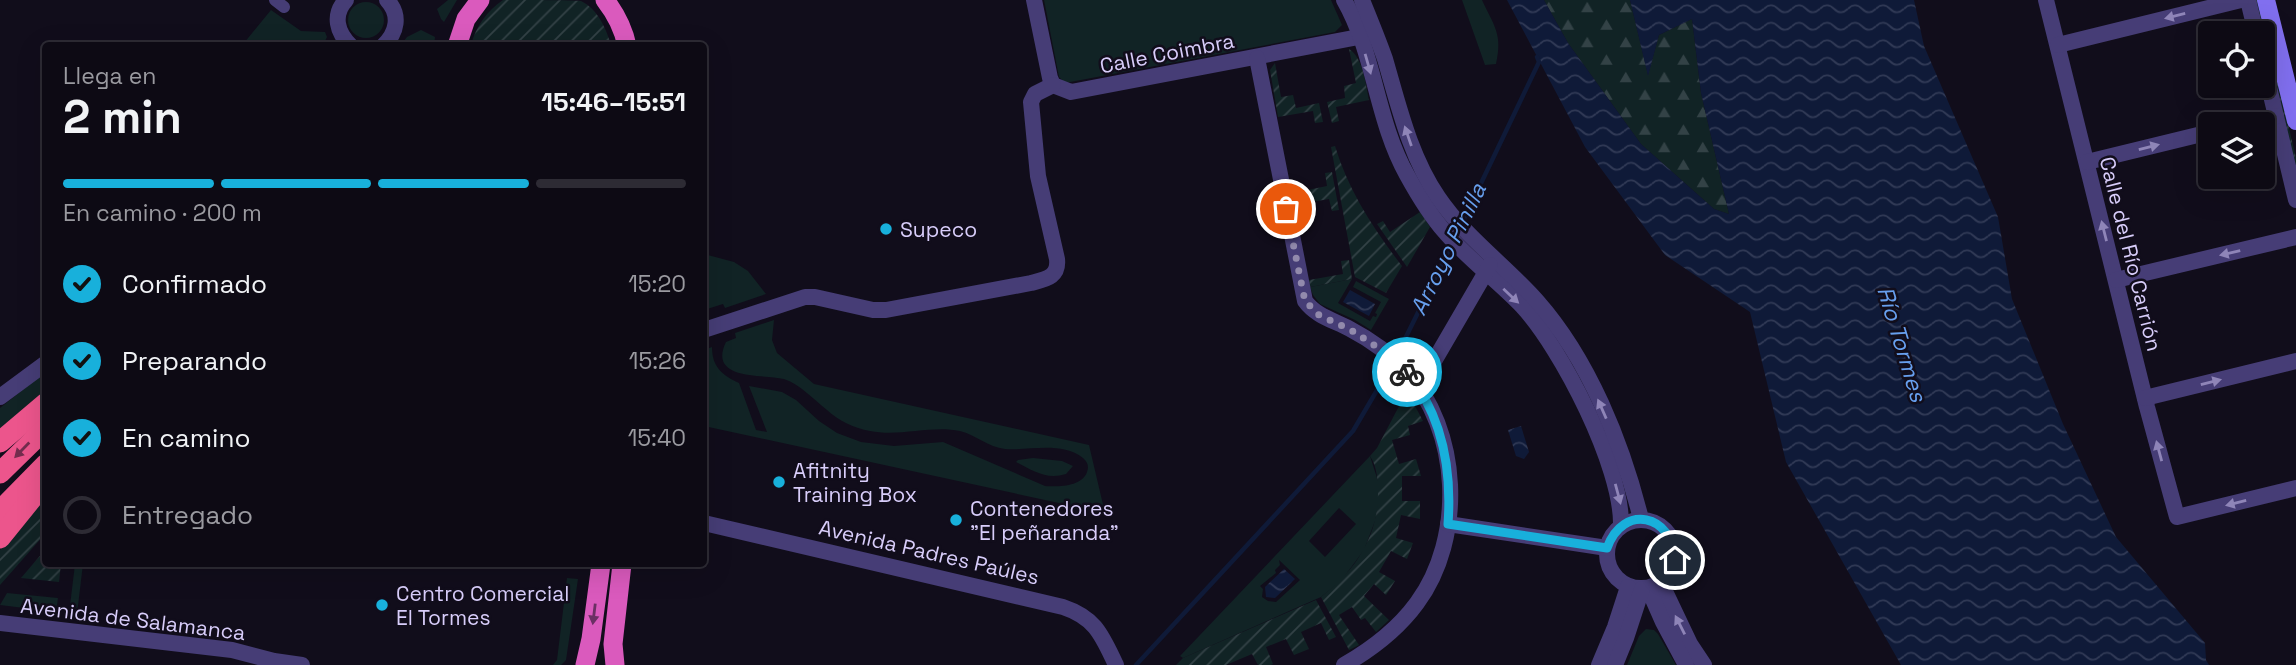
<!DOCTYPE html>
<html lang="es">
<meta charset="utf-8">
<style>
:root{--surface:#0d0a14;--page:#1b1822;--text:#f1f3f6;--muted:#9a9aa0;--line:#2d2b34;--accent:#18b0db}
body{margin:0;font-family:"Space Grotesk",sans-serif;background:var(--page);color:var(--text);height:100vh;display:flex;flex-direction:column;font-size:26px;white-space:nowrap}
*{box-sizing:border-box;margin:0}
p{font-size:23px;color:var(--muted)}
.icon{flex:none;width:38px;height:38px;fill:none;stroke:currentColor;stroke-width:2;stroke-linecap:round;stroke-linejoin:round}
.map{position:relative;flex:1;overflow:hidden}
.sheet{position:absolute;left:42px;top:42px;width:665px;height:525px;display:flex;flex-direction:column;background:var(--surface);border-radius:7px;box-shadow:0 7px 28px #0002,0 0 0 2px var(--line)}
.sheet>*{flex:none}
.fabs{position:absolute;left:2198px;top:21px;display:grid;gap:14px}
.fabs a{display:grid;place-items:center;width:77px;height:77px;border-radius:7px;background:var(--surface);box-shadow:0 7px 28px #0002,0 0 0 2px var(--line);font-size:35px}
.pin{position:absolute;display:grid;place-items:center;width:60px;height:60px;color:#fff;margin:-30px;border:4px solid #fff;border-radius:50%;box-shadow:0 2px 7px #0007}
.courier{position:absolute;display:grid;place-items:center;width:70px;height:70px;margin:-35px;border:5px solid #18b0db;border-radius:50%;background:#fff;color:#222;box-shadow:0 2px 9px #0007}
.summary em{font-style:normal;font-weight:600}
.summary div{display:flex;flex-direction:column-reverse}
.summary{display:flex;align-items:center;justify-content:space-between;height:119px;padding:0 21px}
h1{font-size:46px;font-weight:600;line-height:52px}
.bar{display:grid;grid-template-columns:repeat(4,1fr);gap:10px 7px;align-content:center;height:84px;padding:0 21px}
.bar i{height:9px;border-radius:5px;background:var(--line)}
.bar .selected{background:var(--accent)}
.bar p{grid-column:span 4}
ol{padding:0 21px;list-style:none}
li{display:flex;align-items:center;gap:21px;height:77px}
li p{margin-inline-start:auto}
li .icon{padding:7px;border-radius:50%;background:var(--accent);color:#111;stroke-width:4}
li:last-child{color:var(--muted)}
li i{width:38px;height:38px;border:4px solid var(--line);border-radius:50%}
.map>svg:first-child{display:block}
.green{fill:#112325;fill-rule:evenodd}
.forest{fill:url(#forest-firs)}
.garden{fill:url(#garden-furrows)}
.water{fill:url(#water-waves)}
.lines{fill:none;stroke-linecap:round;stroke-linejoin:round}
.stream{stroke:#0f1a38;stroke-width:4.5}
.pedestrian{stroke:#463d76;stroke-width:12}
.minor{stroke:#463d76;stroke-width:16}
.secondary{stroke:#816fef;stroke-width:18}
.trunk{stroke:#da5abd;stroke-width:19}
.motorway{stroke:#ec558c;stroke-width:21}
.oneway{fill:#8f85b8}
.oneway2{fill:#742d4e}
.oneway3{fill:#6b3064}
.done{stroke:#928aac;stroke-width:7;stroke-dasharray:0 12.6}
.route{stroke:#18b0db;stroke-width:9}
.poi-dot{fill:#18b0db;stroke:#110d1b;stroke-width:2.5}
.labels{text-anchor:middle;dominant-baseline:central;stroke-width:5;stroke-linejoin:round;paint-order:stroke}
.street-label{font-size:21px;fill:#d8cdfa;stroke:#110d1b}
.poi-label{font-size:21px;fill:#d8cdfa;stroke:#110d1b;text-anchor:start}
.water-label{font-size:23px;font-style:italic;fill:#679fee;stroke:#110d1b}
</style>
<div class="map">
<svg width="2296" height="665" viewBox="0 0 2296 665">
<defs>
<pattern id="forest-firs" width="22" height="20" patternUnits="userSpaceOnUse" patternTransform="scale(1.75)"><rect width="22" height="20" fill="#112325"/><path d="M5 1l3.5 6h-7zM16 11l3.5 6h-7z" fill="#334246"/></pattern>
<pattern id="garden-furrows" width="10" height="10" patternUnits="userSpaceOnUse" patternTransform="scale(1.75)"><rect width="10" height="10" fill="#112325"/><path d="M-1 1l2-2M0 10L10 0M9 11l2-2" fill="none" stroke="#334246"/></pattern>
<pattern id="water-waves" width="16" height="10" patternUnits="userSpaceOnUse" patternTransform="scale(1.75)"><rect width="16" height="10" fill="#0f1a38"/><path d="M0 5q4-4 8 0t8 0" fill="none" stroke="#313a56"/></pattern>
</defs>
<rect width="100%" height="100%" fill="#110d1b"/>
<g class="green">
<polygon points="448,0 457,0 444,22 441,19 437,9"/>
<polygon points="1044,0 1331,0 1342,25 1335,32 1065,83 1059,77"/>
<path d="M1462,0H1482C1494,26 1503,34 1496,64L1485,65Z"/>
<circle cx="366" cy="20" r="18"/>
<polygon points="271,10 301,31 325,32 327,37 323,45 247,45 244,43"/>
<polygon points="421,30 435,37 434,45 401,45 407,37"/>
<polygon points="704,254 734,262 748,271 766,294 725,308 723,304 704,310"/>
<polygon points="1352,279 1338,303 1370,321 1373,316 1376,317 1377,314 1375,313 1381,302 1353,287 1356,281 1389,299 1371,330 1355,320 1320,304 1313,295 1310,287"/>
<path d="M774,320L772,340L777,353L814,384L1089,445L1105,513L704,426V350L712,347C712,367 722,375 739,383L756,430L767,432L749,386L782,392L796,400L819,421L837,433L861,442L894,446L943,442L1045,486C1057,487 1082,487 1087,472C1089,467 1088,462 1083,458C1061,441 1029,451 1005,449C988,447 976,435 960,431C931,425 900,437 870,431C854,428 839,421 827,410C813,399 801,385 784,379C765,374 707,381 726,342L736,338L735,333Z"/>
<polygon points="45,372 45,390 0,429 0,408"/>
<path d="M1370,456L1378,481V506L1375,521L1364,550L1341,581L1321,597L1183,658L1180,656ZM1339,508L1356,524L1325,557L1309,541ZM1279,560L1300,580L1276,602L1268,601L1262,597L1263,589L1260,586L1276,573L1275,570L1280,565Z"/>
<path d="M1033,458L1062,461L1073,466L1066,474C1047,480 1033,471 1016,462L1018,460Z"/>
<polygon points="75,564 83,564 77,614 69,614"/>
<polygon points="567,578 578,579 566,660 561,665 553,665 557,660"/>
<polygon points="7,593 58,598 56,612 0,605"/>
<polygon points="1646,629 1654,630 1658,634 1676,665 1627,665 1639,636"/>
</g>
<polygon class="forest" points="1544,0 1630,0 1648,75 1659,35 1692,19 1701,93 1729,214 1714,209 1641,144 1568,43"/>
<g class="garden">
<path d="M503,0C519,0 569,0 581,1C598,9 606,29 611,45H471C476,26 487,11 503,0Z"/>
<polygon points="2254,0 2259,0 2296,158 2296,172"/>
<path d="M1349,49C1363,57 1366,86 1369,100L1336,107L1339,121L1332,123L1327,102L1345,98L1344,86L1356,83Z"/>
<polygon points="1275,63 1281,97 1293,95 1296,108 1319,103 1323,122 1315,123 1313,111 1278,117 1270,70"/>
<path d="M1335,146C1348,190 1374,230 1402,266L1386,293L1355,277L1331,147Z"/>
<polygon points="1332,172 1339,210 1332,211 1329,199 1295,205 1293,193 1327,186 1325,173"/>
<polygon points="1420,212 1430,227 1407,267 1377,224 1383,221 1390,232"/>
<polygon points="1349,260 1352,279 1310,287 1309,280 1343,274 1341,261"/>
<path d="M1407,391L1423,421L1408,426L1410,435L1392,440L1399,464L1416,459L1421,476H1402V501H1420V519L1401,515L1396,538L1413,543L1407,559L1391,551L1379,572L1395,581L1386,595L1374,584L1364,596L1389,620L1376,632L1365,618L1361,620L1352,607L1339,615L1359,645L1349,650L1321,597C1355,571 1378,537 1378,493C1378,481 1377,466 1370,456L1377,448Z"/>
<polygon points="45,490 45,534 0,585 0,550"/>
<polygon points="45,550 46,564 61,564 59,582 21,578"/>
<polygon points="1316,600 1336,637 1329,640 1321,623 1301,632 1309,649 1294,655 1286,639 1266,647 1273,664 1271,665 1258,665 1252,654 1226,665 1176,665 1183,658"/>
</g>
<g class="water">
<polygon points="1507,0 1544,0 1568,43 1641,144 1714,209 1729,214 1701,93 1692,19 1659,35 1648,76 1630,0 1914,0 1924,46 1998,217 2012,299 2063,424 2116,537 2205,643 2206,660 2209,665 1901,665 1786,462 1750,312 1665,255 1585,147"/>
<polygon points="1350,290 1375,304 1369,316 1343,302"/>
<polygon points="1521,426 1529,452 1524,459 1516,456 1508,430"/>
<polygon points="1284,569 1295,579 1275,598 1266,597 1265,587"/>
</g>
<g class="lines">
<g class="stream">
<polyline points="1462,223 1539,62 1537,57"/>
<polyline points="1397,355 1452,244"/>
<polyline points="1136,665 1353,431 1393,363"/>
</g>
<polyline class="pedestrian" points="275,0 284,7"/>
<g class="minor">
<path d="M346,0C332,15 337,33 351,46"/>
<polyline points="1034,0 1050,78 1053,85 1071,92 1369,35"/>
<path d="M1344,0C1375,54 1376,120 1407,175C1418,195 1430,215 1445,232C1468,259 1497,280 1522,306C1562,349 1622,467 1621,525"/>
<path d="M1362,0C1370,20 1378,39 1385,59C1399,107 1410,156 1438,197C1465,237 1505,265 1537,301C1589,360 1622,443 1641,519"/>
<polyline points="2046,0 2147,407 2177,517 2296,488"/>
<polyline points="2248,0 2256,33"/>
<polyline points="2058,45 2241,0"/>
<path d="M383,46C397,33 401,15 387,0"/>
<path d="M1257,58L1305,301C1316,316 1333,320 1350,329C1369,339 1390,354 1405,370C1461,430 1465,538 1417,603C1398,629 1372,649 1344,665"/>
<polyline points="2263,62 2296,200"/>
<polyline points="2242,124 2276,116"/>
<polyline points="2087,162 2210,132"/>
<polyline points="2116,280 2296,237"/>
<path d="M704,330L805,297H815L873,310H886L1031,283C1046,279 1059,277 1057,259L1038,176L1031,102L1035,94L1053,85"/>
<polyline points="1419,387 1490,265"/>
<polyline points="0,397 46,363"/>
<polyline points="2145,398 2296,361"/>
<circle cx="1641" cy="554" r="34"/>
<path d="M704,523L1063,607C1096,618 1102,636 1116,665"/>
<polyline points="1448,524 1607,548"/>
<polyline points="1661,583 1690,644 1704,665"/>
<polyline points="1648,588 1663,622 1686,665"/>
<polyline points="0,623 232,650 274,661 302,665"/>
<polyline points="1599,665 1615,627 1628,587"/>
<polyline points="1615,665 1626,638 1642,589"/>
</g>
<polyline class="secondary" points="2266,0 2296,121"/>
<g class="trunk">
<path d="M605,0C616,14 623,27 627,46"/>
<polyline points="457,46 466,19 480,0"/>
<polyline points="585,665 591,639 601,564"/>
<polyline points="615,665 613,644 622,564"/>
</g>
<g class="motorway">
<polyline points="0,442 46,403"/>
<polyline points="0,473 46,428"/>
<polyline points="0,511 46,464"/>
<polyline points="0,538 46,481"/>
</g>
</g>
<defs><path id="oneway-solid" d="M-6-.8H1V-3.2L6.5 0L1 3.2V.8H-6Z" transform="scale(1.75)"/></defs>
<g class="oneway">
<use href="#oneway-solid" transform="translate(2175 16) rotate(166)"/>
<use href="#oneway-solid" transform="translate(1368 64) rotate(74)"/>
<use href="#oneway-solid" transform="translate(1408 136) rotate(-109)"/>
<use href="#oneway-solid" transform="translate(2149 147) rotate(-14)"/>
<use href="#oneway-solid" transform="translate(2104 231) rotate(-104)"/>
<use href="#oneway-solid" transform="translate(2230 253) rotate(167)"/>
<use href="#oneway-solid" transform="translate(1511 296) rotate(43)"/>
<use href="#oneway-solid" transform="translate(2211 382) rotate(-14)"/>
<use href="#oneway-solid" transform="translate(1602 409) rotate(-114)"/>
<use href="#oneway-solid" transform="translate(2159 451) rotate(-105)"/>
<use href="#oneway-solid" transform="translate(1618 494) rotate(75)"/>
<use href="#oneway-solid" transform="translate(2236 503) rotate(166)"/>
<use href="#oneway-solid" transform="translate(1680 625) rotate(-117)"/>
</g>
<use class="oneway2" href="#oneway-solid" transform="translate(22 450) rotate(134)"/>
<use class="oneway3" href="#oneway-solid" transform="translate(594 614) rotate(97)"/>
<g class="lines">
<polyline class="done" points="1286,209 1305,301 1319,315 1351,330 1374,345 1407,372"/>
<path class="route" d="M1407,372C1443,416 1452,469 1448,524L1607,548C1623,503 1673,514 1675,560"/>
</g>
<g class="poi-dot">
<circle cx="886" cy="229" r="7"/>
<circle cx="779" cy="482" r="7"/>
<circle cx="956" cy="520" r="7"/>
<circle cx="382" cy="605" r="7"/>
</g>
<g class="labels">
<g class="street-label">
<text transform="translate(1167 53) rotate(-11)">Calle Coimbra</text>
<text transform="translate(2131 254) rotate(76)">Calle del Río Carrión</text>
<text transform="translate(929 552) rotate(13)">Avenida Padres Paúles</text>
<text transform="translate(133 619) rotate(7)">Avenida de Salamanca</text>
</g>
<g class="poi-label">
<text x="900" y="229">Supeco</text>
<text x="793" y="470">Afitnity<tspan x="793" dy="24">Training Box</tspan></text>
<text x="970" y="508">Contenedores<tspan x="970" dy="24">"El peñaranda"</tspan></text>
<text x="396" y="593">Centro Comercial<tspan x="396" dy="24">El Tormes</tspan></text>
</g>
<g class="water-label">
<text transform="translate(1448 249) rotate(-64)">Arroyo Pinilla</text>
<text transform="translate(1902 344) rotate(73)">Río Tormes</text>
</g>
</g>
</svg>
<div class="fabs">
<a><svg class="icon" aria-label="locate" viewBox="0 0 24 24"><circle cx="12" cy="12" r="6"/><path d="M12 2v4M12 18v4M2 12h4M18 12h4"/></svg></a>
<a><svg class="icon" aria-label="layers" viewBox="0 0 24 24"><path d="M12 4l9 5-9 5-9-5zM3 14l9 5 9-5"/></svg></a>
</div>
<div class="pin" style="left:1286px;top:209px;background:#ea580c"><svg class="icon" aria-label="bag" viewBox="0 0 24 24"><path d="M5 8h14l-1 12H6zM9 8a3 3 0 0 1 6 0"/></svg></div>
<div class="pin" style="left:1675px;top:560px;background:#1f2937"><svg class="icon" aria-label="home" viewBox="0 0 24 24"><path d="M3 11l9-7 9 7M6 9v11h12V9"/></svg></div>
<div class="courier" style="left:1407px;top:372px"><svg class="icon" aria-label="bike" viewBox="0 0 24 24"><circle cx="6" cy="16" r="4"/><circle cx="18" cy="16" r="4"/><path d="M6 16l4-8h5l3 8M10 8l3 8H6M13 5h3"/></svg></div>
<section class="sheet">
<div class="summary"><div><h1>2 min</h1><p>Llega en</p></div><em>15:46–15:51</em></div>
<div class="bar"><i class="selected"></i><i class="selected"></i><i class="selected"></i><i></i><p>En camino · 200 m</p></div>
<ol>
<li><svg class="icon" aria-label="check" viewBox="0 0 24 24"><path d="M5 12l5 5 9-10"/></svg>Confirmado<p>15:20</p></li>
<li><svg class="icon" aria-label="check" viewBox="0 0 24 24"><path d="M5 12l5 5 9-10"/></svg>Preparando<p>15:26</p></li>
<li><svg class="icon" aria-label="check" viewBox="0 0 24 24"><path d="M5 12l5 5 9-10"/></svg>En camino<p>15:40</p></li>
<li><i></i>Entregado</li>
</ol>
</section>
</div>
